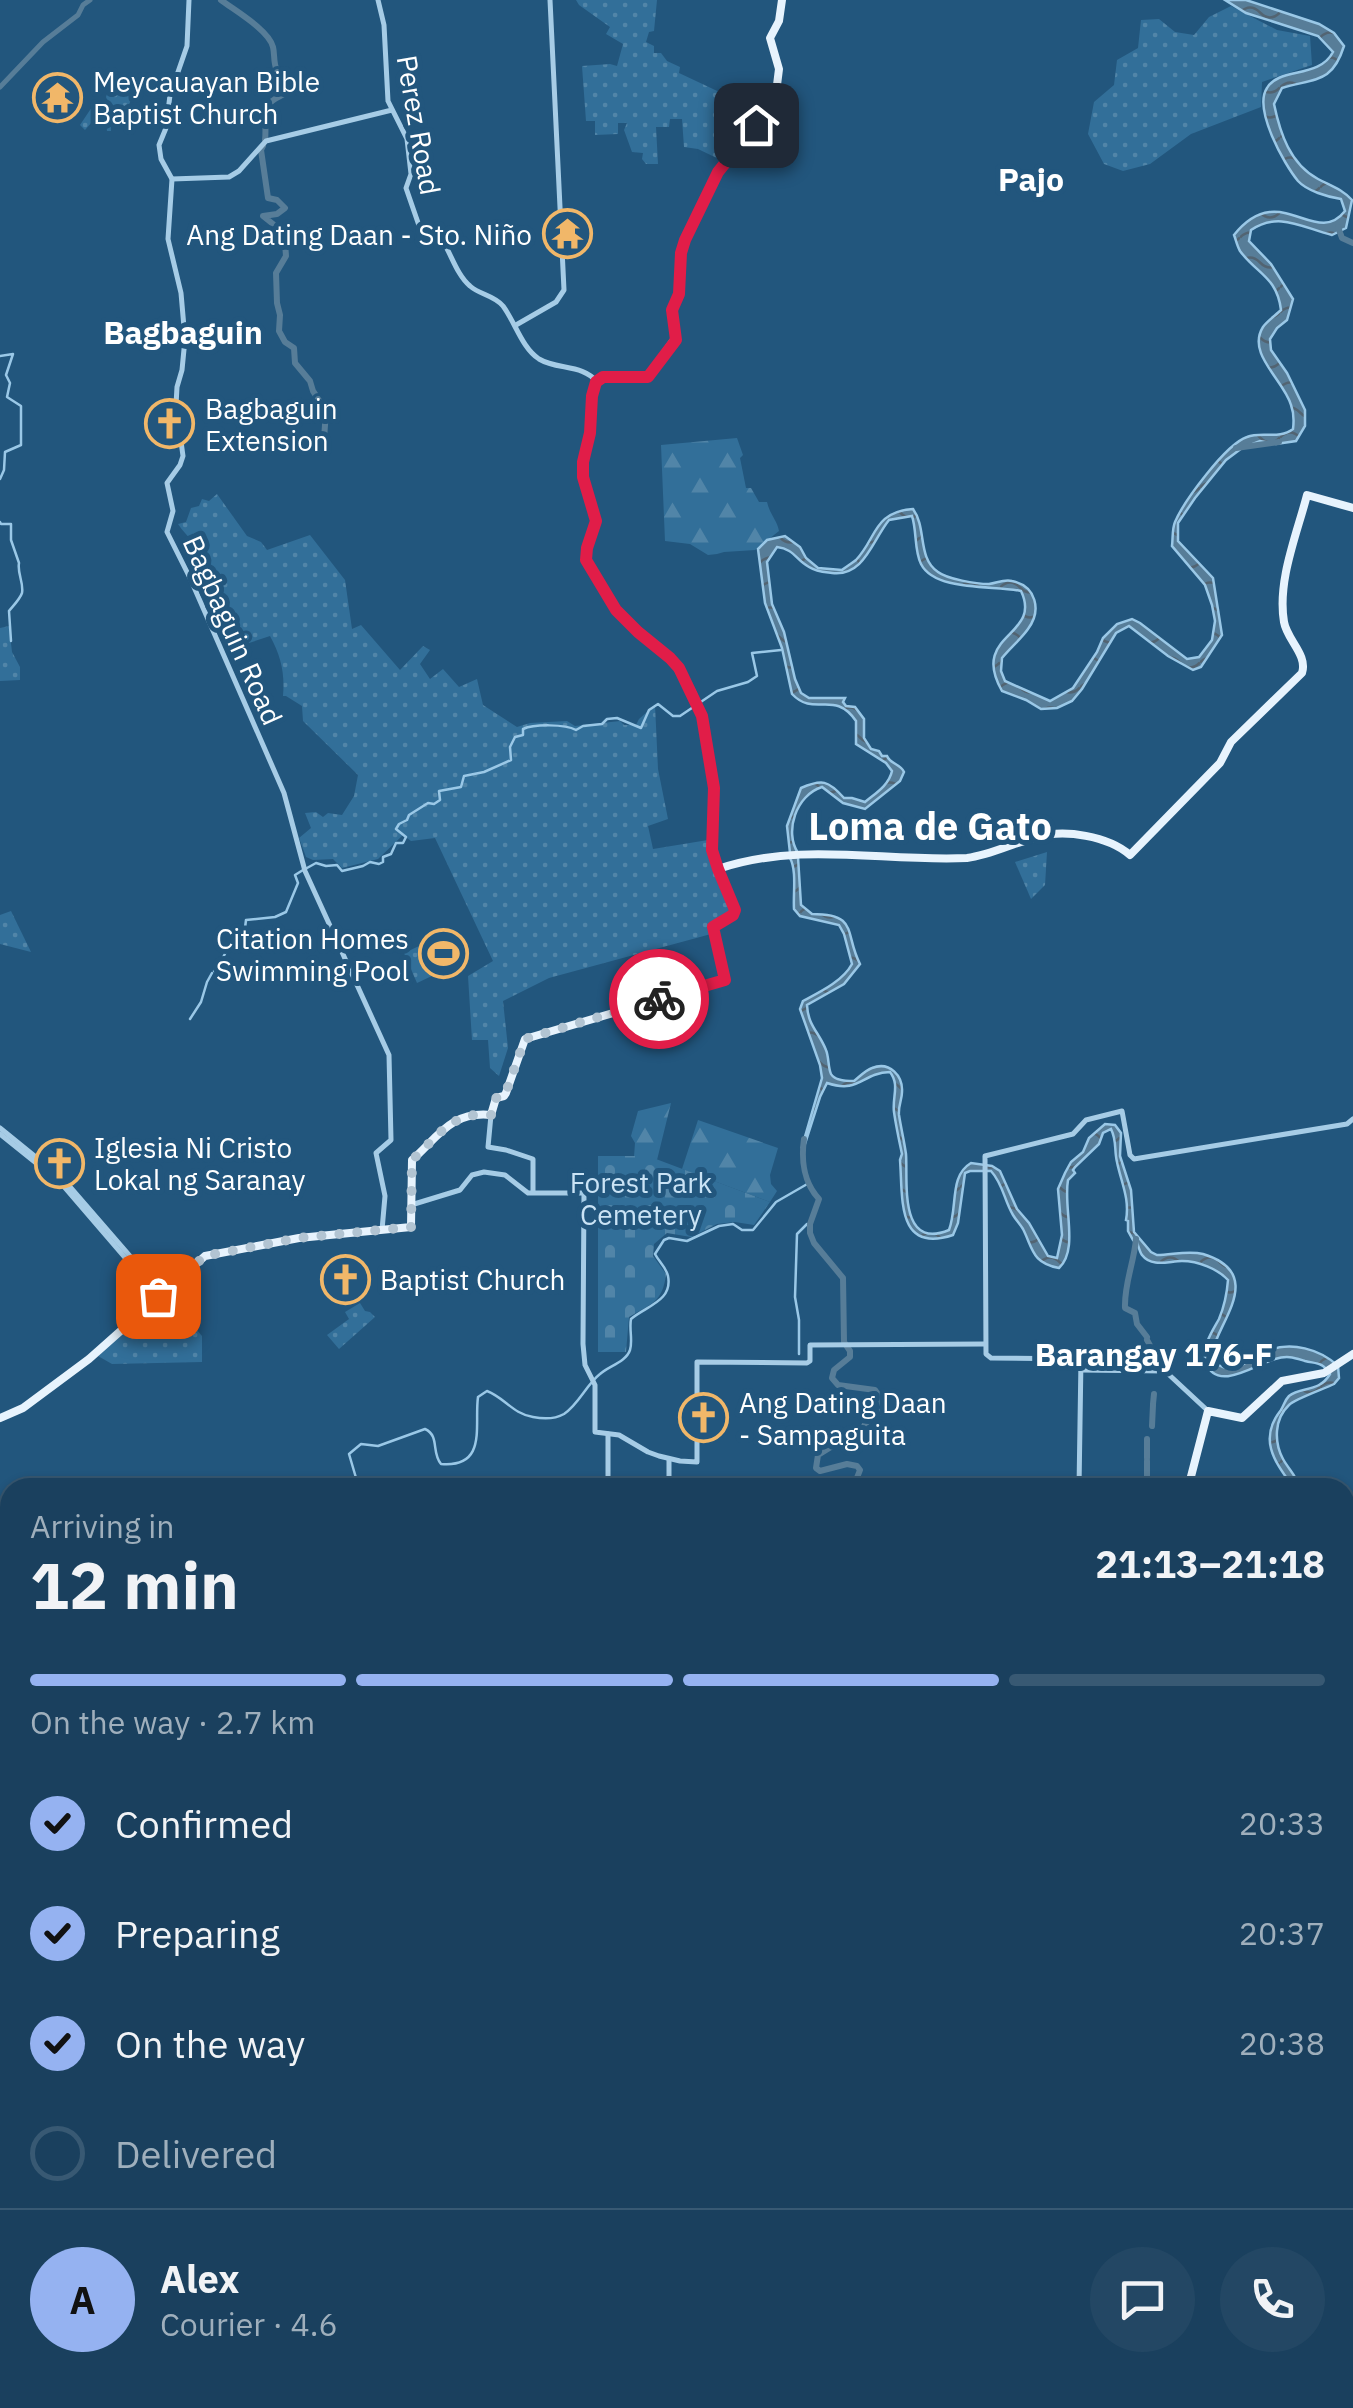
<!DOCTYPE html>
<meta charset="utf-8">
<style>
:root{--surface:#1a405e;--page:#234764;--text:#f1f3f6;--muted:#9fafbc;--line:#385973;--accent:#95b2f1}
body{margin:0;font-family:"IBM Plex Sans",sans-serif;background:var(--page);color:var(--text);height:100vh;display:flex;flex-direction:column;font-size:38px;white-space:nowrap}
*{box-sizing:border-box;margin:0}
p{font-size:32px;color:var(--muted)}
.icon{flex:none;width:55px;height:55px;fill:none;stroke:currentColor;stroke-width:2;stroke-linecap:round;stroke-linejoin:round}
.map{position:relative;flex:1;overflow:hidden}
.details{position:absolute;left:0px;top:1478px;width:1355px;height:932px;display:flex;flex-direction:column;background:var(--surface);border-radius:30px 30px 0 0;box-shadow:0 2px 8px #0004,0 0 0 2px var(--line)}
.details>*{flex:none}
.pin{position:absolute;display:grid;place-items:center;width:85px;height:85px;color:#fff;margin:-42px;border-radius:20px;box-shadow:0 5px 15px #0006}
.courier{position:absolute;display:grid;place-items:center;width:100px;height:100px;margin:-50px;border:8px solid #e11d48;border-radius:50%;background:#fff;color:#222;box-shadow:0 2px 12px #0007}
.summary em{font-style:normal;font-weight:800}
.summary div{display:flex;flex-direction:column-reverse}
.summary{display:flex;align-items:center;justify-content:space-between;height:170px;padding:0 30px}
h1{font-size:65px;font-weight:800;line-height:75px}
.bar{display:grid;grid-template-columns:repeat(4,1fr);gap:15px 10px;align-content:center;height:120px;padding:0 30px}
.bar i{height:12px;border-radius:8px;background:var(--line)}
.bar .selected{background:var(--accent)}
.bar p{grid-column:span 4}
.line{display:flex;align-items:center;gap:25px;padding:0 30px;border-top:2px solid var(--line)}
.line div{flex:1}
.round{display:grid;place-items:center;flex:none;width:105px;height:105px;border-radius:52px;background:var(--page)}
ol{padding:0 30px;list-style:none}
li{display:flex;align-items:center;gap:30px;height:110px}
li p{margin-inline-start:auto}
li .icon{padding:10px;border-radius:50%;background:var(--accent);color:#111;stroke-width:4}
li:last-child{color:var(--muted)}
li i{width:55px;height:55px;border:5px solid var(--line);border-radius:50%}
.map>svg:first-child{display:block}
.grass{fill:url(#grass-dots)}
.forest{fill:url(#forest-firs)}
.cemetery{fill:url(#cemetery-stones)}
.water{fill:url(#water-waves);stroke:#9ac8e7;stroke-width:2.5}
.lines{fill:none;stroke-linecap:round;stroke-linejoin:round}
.stream{stroke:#9ac8e7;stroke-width:2.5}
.canal{stroke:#577d98;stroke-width:5}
.river{stroke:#577d98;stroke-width:6}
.minor{stroke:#a6cce6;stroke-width:5}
.major{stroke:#e7f3fd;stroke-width:8}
.done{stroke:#b2c4d2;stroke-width:10;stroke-dasharray:0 18}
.route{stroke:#e11d48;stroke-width:12}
.labels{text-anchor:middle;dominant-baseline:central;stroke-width:10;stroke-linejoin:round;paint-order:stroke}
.poi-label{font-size:28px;fill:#fff;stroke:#22567d;text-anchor:start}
.street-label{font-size:28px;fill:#fff;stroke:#22567d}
.park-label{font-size:28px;fill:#cae3f5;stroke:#22567d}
.quarter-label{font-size:32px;font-weight:bold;fill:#fff;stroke:#22567d}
.district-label{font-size:38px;font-weight:bold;fill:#fff;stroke:#22567d}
</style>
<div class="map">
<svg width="1353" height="2408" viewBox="0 0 1353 2408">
<defs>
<pattern id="grass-dots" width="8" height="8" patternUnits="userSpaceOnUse" patternTransform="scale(2.5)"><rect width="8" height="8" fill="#326f99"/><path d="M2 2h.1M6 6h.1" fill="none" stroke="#5185a8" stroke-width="1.8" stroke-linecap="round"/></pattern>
<pattern id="forest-firs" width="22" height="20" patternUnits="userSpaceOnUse" patternTransform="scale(2.5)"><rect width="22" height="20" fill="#326f99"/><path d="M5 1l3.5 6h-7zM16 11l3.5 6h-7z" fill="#5185a8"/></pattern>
<pattern id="cemetery-stones" width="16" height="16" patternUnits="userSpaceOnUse" patternTransform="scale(2.5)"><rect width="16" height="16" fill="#326f99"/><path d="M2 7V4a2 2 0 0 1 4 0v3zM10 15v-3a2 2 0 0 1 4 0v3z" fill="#5185a8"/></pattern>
<pattern id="water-waves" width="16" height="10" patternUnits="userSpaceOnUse" patternTransform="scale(2.5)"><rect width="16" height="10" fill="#577d98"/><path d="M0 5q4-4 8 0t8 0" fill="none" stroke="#526472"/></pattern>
</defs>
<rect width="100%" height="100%" fill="#22567d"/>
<g class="grass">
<polygon points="576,0 657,0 654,31 649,32 646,42 654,46 654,53 661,53 667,61 680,67 679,73 730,97 728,108 749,113 744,127 752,133 725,162 698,149 684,147 682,119 670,119 669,127 656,127 658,164 646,164 642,159 643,153 632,152 624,130 627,123 618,123 618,134 595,135 595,121 586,121 582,66 610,64 617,66 623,44 606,34 610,27 579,5"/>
<polygon points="1231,6 1277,30 1310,36 1312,65 1262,82 1261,107 1191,134 1150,164 1123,171 1104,164 1088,134 1094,102 1114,85 1117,60 1138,48 1141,20 1159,19 1175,32 1194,35 1209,17"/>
<polygon points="125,78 131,82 136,78 141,82 127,108 117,104 110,108 111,131 107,131 106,119 97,120 96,115 92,115 92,122 85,130 80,125 92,107 102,100 105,104 108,102 106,97 107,94 112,96 114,93 110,90 111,87 117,90 121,84 123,85"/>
<path d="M217,494L247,536L261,542L267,550L310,535L345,580L352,629L361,625L400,670L423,646L430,650L420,664L430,679L443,669L459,687L477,679L483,705L517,727L530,723L567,721L575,726L620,721L624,725H636L639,719L655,705L658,769L668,819L648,826L653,849L708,840L709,856L714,871L730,906L729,913L712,922L709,926L711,934L549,978L503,1001L508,1048L499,1076L490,1068L488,1040H472L468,976L493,961L435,838L411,841L403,835L378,859L342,868L333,859L313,860L306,857L299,838L311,828L305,813L316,812L323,817L328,813L342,815L354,796L358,775L303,721L302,706L286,696H283C285,673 281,656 270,636L249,643L221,595L211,588L209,563L205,561C201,546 187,538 178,524L186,522L191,508L199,506L202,499L209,501Z"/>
<polygon points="9,626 12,652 20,667 20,680 0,681 0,628"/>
<polygon points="1047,852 1045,885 1031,899 1015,862"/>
<polygon points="11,911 31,952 0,944 0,915"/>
<polygon points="443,935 455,965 417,983 404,953"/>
<polygon points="165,1293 202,1336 202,1362 112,1364 98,1356"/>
<polygon points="360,1303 365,1311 370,1312 375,1317 339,1349 327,1335 349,1319 345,1312"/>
</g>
<g class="forest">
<path d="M737,438L743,455L740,458L746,488H751L759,502H767C770,515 777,520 779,531L755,550L724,552L717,554L708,555L690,544L665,541L661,445Z"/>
<polygon points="671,1103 657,1160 648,1157 634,1157 635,1143 631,1136 638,1111"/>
<polygon points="698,1120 778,1148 770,1175 771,1184 777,1191 770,1202 682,1169"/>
</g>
<path class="cemetery" d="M598,1156H648L770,1202L754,1225L735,1222L717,1224L691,1237L667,1233L654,1244L653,1256L666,1274C663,1302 651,1304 629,1317L626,1352H598Z"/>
<g class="water">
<path d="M1225,0H1246L1319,24L1334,33L1344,46C1332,84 1315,78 1282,88L1274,104C1280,133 1290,164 1318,179C1331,186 1342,189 1352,200L1346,228L1332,235C1303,228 1279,211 1251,230L1249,241L1271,264L1293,299L1287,320L1277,328L1270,339L1271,350L1287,373L1305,410V426L1296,441L1276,444L1260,441L1242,448L1226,460L1195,498L1178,523V541L1213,578L1222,635L1201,667L1193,670L1168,656L1129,626L1116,633L1082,689L1072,701L1057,708L1041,709L1026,700L1002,691C969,633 1043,637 1021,591C995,585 935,592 921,564C914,550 917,531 912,516L889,520C872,541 864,577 832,573C824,572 817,572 809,567C796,560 794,549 777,547L767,562L772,604L784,632L795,679L801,693L809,698H845L843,702L846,706L855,707L864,719V738L871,749L879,751L882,756H887C890,764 901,764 904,772L900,781L865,809L843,803L822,787C796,795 784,832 798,853H790L787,826L801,788C822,779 828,780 844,798H852L865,802C876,793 889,785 892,771L886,763L856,744V721C834,689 815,718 792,694L782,648L765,603L758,549L767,540L785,536L800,547L806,558L818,568L842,570C843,569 855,561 856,560C877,538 873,512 913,509C927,528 917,558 938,572C947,579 976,584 989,584C997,583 1004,579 1012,581C1036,586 1042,610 1028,629C1021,639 1010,648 1002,658L1001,671L1005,681L1050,701L1073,688L1097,652L1103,638L1117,624L1132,619L1140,623L1187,659L1199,657L1212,640L1215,621L1212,605L1205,585L1172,546C1173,538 1172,529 1175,522C1184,501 1226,444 1247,437C1262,431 1279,440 1293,429C1294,421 1294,413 1291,405C1284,380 1246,354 1263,327C1267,321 1276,315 1281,310C1277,277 1257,274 1240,251C1237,246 1236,240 1234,235C1280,178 1315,249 1345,211L1341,199C1328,197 1307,191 1298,181C1284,164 1253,109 1267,88C1279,67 1319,79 1333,52L1318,36L1246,13Z"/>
<path d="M798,857L801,905L812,914C859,914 844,933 860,964L844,984L807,1005C808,1026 819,1032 826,1050C829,1057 828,1068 831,1074C835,1081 847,1081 854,1081C859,1077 866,1070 872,1068C890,1061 903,1076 902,1092C902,1100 898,1106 899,1115C901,1128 904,1140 906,1154C908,1180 898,1251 949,1230C958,1206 949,1176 971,1163L992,1166L1000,1171L1017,1209L1029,1223L1048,1256L1057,1258L1062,1235L1058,1189L1065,1173L1071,1162L1083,1152L1089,1138L1105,1124L1115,1125L1121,1133L1120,1156L1131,1190L1134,1232L1151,1252L1157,1255C1172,1255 1188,1250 1203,1254C1285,1279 1181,1353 1223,1367C1238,1372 1254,1356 1267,1351C1291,1341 1320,1349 1338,1366L1339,1378L1334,1384C1324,1389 1295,1399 1289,1405C1274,1419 1274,1442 1283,1459C1289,1470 1297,1476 1299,1487H1293C1276,1463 1257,1440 1281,1410C1284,1405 1285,1400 1289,1396C1301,1386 1319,1393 1330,1374C1322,1362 1318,1364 1305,1361C1295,1358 1288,1355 1275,1359C1258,1363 1216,1394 1206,1362C1201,1347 1213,1330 1219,1319C1224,1307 1227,1293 1228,1280C1218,1269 1198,1261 1182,1261C1169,1261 1152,1268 1142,1255C1140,1253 1137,1242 1136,1239L1133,1240L1128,1231V1221L1126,1220C1130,1199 1121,1182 1117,1162C1114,1150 1117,1141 1111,1129L1103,1133L1099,1144L1075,1167L1073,1170L1075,1173L1068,1180C1063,1208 1079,1249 1059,1268C1032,1263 1033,1249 1023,1229C1020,1224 1016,1220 1013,1215C1004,1200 1003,1184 991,1171H970L965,1173L958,1223L953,1235C896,1254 903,1198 900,1160L902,1154C899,1140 896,1126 894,1112C892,1097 900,1085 890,1072C861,1073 860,1094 827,1083L820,1097L804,1147H802L822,1078L820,1065L800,1009L803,1001C820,992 843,981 852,964L844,934L839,925L800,916L794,909C793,893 797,871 790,858Z"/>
</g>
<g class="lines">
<g class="stream">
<polyline points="0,356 13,354 6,375 10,383 7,397 21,406 21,445 5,452 4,470 0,479"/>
<path d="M0,522L1,524H11V540L19,563C17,573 24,583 22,593C20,599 13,606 9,611L11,641"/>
<path d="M307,868L316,863L326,866L337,865L342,871L363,866L370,862L379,864L383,862V857L391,854L396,843H403L406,837L396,829L399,824L407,820L409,815L428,803L434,804L440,800L439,791L461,787L464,776L484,772L511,760L510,747L515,737L523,735V729C534,724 565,724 576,730L583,726L602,724L607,719L617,718L641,728L649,710L658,704L673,716H680L717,691L748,682L757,676L752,653L781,650"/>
<polyline points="240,944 244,936 246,920 275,917 286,912 298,883 295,875 303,870"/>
<polyline points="220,963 227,950 237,946"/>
<polyline points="214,971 218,967"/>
<polyline points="190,1019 201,1002 207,982 212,973"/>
<polyline points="810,1221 812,1220"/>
<polyline points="348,1269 362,1262"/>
<polyline points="799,1354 799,1320 795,1297 797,1234 807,1224"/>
<path d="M359,1488L349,1454L361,1444L378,1446L425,1429C440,1436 431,1452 441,1464C488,1468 474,1425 478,1397L487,1391C505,1398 513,1414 533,1417C543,1419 555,1419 564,1414C579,1404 586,1385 600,1374C609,1366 626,1362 630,1350C633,1341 629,1329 631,1319C646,1306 673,1301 668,1276C666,1267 659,1262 655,1254L664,1240L669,1238L687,1241L719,1226L733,1224L742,1230H753L776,1202L809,1183"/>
<polyline points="10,1658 10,1656"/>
<polyline points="0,1778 10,1735"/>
<polyline points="0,1797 10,1805"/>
<polyline points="10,1895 10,1917"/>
<polyline points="0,1953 10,1950"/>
<polyline points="1346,2240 1351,2247 1348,2251 1353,2274"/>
<polyline points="419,2400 420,2402"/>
</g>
<polyline class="canal" points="0,87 43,42 78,15 83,5 90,0"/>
<g class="river">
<path d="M221,0C234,10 269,30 273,47C275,55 273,62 277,71C280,79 286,80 290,89C286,94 280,96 275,99C261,107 267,126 265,140"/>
<polyline points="263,146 261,150 268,198 277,200 285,208 277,214 263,216 278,228 273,242 285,243 286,256 276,273 277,303 280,315 279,331 285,342 294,348 295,363 310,381 313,391 326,411 324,439"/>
<polyline points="1338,227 1342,238 1353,243"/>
<polyline points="1236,448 1279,442"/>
<path d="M804,1139C801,1160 804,1183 819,1199L810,1224V1233L814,1243L843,1278L844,1342L850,1351V1357L834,1370L832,1378L838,1385L875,1390L880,1397L884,1409L866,1423L856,1438L831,1447L818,1455L816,1468L820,1471L847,1464L857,1466L860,1470L853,1488"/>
<path d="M1136,1239C1134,1263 1124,1284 1125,1308L1135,1313L1137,1324L1147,1337"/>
<polyline points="1147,1340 1153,1351 1159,1355 1156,1366"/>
<polyline points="1153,1404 1154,1394"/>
<polyline points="1152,1426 1153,1405"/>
<polyline points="1147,1458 1147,1439"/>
<polyline points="1147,1488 1147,1461"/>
<polyline points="1345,2123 1353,2126"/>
<polyline points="413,2408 420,2402 430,2400"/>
</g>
<g class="minor">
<polyline points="189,0 187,46 170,95 166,128 159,145 161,159 172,179 168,239 181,293 185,339 182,370 177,387 176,405 183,456 180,465 167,483 173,511 167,532 190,578 284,793 305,871 389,1055 391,1140 376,1153 385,1196 382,1230"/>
<path d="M378,0L384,25L388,101L407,139L411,174L406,188L424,240L429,245L441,243L445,245C452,257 458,276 470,286C480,295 494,295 503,306C515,322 522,348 539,359C557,370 583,364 597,382"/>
<polyline points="172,179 229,177 239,171 266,141 392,110"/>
<polyline points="516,325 556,302 564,290 550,0"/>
<polyline points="491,1115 488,1147 506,1150 533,1159 533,1192"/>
<polyline points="0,1128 64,1180 162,1293"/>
<polyline points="0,1134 61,1183 158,1296"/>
<polyline points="411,1205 460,1190 472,1175 484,1172 505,1175 528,1193 584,1193 583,1344 585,1365 595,1385 595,1432 619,1435 648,1452 659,1456 680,1461 697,1462 697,1362 807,1363 810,1361 810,1345 985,1344"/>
<polyline points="1081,1370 1165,1371 1207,1410"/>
<polyline points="608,1434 608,1488"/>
<polyline points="669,1488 669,1459"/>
<polyline points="1079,1488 1081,1359 991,1358 986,1354 985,1156 1073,1134 1086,1120 1122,1111 1130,1155 1134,1159 1347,1124 1353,1119"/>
<polyline points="1345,2054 1353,2055"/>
<polyline points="680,2400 695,2408"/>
<polyline points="971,2400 987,2408"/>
<polyline points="1093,2400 1095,2408"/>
<polyline points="1352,2408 1353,2406"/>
</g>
<g class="major">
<path d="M718,869C801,841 882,862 967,858C991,855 1013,843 1037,837C1065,829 1108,836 1130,855L1220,763L1231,742L1302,673C1308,655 1287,640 1284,622C1277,581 1297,534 1307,495L1353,508"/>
<path d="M0,1418L23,1408L89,1359L205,1256L299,1238L411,1227L412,1160C438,1137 451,1111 491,1115L496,1098L504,1096L506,1093L525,1039L725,980L713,927L733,915L735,910L718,869L713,850L714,788L702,715L692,692L673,661L637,632L616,609L586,560V552L597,521L582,472L590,433L592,396L598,380L603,377H648L676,337L672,310L679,294L681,253L685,240L719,172L734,151L753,131L777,85L779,69L770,38L779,21L782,0"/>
<polyline points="1188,1488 1208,1411 1242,1418 1282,1381 1324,1373 1353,1354"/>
<polyline points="0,1773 10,1779"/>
<polyline points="0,1946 10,1944"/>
<polyline points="0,2354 10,2354"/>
<polyline points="137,2400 138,2408"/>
<polyline points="823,2408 830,2400"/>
</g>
</g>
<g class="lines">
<path class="done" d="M158,1296L205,1256L299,1238L411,1227L412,1160C438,1137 451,1111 491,1115L496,1098L504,1096L506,1092L525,1039L659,999"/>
<polyline class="route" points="659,999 725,980 713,927 733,915 735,910 718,869 712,850 714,788 702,716 679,668 670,658 638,632 616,610 586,560 587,548 596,521 583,477 583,462 590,433 592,396 596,382 603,377 648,377 676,340 672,310 679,294 681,253 685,240 718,172 756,125"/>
</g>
<defs>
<symbol id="temple-ring" viewBox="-11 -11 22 22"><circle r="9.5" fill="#22567d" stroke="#f1b769" stroke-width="1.5"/><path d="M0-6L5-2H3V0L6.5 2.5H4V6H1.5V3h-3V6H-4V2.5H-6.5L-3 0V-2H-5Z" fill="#f1b769"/></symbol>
<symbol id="church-ring" viewBox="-11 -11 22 22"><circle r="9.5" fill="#22567d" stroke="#f1b769" stroke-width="1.5"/><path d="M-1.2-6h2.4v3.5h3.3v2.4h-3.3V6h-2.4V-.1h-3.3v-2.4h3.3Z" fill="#f1b769"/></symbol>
<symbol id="stadium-ring" viewBox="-11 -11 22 22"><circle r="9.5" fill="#22567d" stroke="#f1b769" stroke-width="1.5"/><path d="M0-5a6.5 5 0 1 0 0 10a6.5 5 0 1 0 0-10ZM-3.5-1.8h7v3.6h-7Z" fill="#f1b769"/></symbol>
</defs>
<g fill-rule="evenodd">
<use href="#temple-ring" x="30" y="70" width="55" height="55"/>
<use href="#temple-ring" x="540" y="206" width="55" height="55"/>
<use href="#church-ring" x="142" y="396" width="55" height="55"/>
<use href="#stadium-ring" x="416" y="926" width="55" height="55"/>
<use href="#church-ring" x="32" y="1136" width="55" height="55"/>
<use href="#church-ring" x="318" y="1252" width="55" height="55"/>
<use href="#church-ring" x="676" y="1390" width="55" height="55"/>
</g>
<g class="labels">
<g class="poi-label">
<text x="93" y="81">Meycauayan Bible<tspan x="93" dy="32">Baptist Church</tspan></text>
<text x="532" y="234" text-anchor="end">Ang Dating Daan - Sto. Niño</text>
<text x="205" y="408">Bagbaguin<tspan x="205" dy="32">Extension</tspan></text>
<text x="409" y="938" text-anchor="end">Citation Homes<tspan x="409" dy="32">Swimming Pool</tspan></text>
<text x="94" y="1147">Iglesia Ni Cristo<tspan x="94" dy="32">Lokal ng Saranay</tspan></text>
<text x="380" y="1279">Baptist Church</text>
<text x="739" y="1402">Ang Dating Daan<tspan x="739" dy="32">- Sampaguita</tspan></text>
</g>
<g class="street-label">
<text transform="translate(419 125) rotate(80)">Perez Road</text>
<text transform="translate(233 630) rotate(66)">Bagbaguin Road</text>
</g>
<g class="park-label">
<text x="641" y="1182">Forest Park<tspan x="641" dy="32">Cemetery</tspan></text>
</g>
<g class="quarter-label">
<text x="1031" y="179">Pajo</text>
<text x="183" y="332">Bagbaguin</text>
<text x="1154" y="1354">Barangay 176-F</text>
</g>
<g class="district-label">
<text x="930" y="825">Loma de Gato</text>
</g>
</g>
</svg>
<div class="pin" style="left:158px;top:1296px;background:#ea580c"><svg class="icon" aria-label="bag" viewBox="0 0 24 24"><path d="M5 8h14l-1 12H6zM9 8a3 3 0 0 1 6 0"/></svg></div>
<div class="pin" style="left:756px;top:125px;background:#1f2937"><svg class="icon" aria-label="home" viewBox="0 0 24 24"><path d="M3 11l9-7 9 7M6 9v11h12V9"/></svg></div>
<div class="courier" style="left:659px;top:999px"><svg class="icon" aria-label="bike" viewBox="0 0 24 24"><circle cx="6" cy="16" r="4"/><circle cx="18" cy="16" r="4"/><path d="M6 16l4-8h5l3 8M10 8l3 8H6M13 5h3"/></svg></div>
<section class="details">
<div class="summary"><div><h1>12 min</h1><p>Arriving in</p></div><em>21:13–21:18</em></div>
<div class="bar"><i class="selected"></i><i class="selected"></i><i class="selected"></i><i></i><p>On the way · 2.7 km</p></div>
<ol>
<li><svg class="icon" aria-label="check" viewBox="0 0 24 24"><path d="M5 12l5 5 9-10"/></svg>Confirmed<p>20:33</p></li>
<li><svg class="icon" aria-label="check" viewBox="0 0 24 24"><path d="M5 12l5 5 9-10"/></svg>Preparing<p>20:37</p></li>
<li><svg class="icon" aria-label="check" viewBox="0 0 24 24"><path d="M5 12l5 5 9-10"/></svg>On the way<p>20:38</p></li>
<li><i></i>Delivered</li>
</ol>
<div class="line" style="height:180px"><b class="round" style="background:var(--accent);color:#111">A</b><div><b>Alex</b><p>Courier · 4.6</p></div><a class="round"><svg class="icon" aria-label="chat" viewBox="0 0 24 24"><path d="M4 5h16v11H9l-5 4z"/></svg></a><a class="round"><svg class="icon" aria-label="phone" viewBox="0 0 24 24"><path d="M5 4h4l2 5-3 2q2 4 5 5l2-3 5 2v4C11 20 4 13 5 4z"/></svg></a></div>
</section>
</div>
